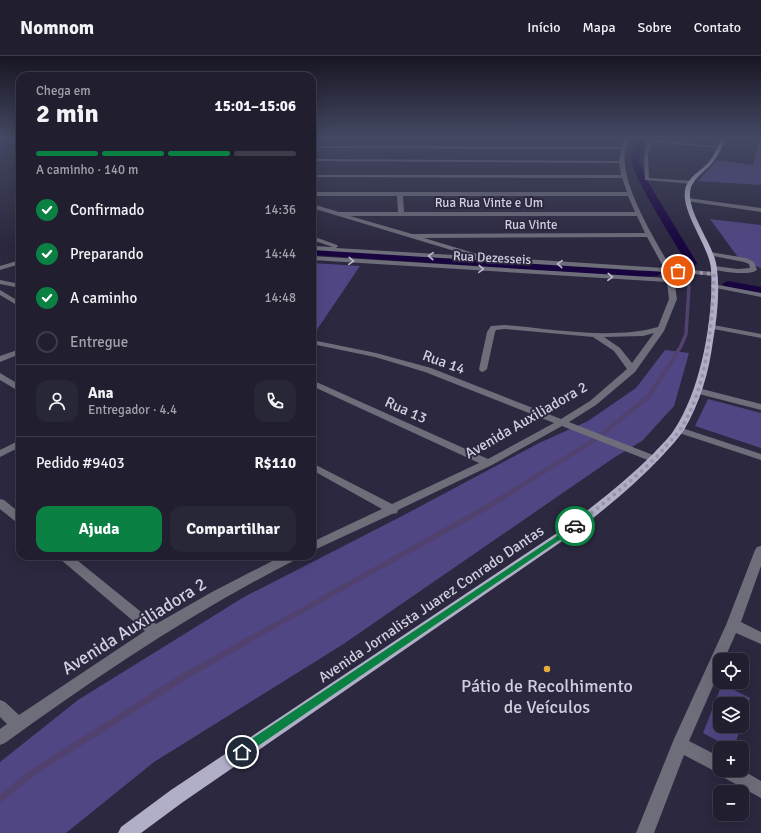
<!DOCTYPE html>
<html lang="pt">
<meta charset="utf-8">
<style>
:root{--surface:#201e2f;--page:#282737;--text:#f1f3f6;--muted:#a2a2aa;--line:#3d3c4b;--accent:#0b8043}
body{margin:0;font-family:Signika,sans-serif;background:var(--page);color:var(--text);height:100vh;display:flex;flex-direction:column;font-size:15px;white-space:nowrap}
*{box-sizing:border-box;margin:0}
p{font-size:13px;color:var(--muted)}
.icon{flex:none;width:22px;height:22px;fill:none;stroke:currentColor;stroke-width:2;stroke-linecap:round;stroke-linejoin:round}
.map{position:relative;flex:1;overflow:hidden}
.panel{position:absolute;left:16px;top:16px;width:300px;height:488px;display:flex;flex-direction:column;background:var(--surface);border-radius:12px;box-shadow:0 4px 16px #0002,0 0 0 1px var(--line)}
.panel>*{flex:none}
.controls{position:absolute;left:713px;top:597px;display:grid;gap:8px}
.controls a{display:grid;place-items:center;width:36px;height:36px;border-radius:8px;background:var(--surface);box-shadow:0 4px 16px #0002,0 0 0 1px var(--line);font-size:20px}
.pin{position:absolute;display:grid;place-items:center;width:34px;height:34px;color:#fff;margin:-17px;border:2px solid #fff;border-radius:50%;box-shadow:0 1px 4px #0007}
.courier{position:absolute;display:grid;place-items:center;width:40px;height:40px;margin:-20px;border:3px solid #0b8043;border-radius:50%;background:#fff;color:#222;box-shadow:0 1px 5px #0007}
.overview em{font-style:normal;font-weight:800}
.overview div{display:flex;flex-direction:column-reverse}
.overview{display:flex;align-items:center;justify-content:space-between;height:68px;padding:0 20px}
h1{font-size:26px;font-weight:800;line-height:30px}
.bar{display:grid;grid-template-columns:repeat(4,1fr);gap:6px 4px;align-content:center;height:48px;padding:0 20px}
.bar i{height:5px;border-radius:3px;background:var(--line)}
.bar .active{background:var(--accent)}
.bar p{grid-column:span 4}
.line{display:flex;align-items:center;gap:10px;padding:0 20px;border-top:1px solid var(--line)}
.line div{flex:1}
.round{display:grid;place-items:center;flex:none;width:42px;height:42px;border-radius:12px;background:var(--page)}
ol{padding:0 20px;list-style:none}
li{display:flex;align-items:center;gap:12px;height:44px}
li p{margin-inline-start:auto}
li .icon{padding:4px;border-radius:50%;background:var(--accent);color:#fff;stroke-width:4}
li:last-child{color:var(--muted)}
li i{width:22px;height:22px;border:2px solid var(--line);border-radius:50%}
.cta{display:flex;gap:8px;margin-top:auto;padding:8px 20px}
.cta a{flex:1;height:46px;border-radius:12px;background:var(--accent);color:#fff;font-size:16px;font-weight:800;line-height:46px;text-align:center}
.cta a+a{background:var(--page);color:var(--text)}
header{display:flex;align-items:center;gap:24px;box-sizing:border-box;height:56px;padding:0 20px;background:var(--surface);border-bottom:1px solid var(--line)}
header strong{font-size:19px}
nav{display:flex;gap:22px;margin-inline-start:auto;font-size:14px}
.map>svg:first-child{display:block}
.green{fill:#514684}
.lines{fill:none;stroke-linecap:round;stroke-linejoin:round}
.stream-far3{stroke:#50416e;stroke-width:3.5}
.stream-far2{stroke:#50416e;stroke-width:4.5}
.stream-far1{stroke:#50416e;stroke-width:5.5}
.stream{stroke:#50416e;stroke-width:7}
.canal{fill:#18043e;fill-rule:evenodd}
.minor{fill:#6e6d7a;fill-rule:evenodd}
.major{fill:#b1afc8;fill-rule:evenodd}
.oneway{stroke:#bdbbcb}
.route{fill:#0b8043}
.done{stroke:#9795a7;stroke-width:4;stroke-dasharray:0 7.2}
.poi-dot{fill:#e7ac37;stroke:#2b283f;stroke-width:1.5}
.labels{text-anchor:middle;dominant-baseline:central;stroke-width:4;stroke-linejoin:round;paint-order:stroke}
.far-street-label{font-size:13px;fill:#d1cfdf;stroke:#2b283f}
.street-label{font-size:15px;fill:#d1cfdf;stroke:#2b283f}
.near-street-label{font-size:18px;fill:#d1cfdf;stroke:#2b283f}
.near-poi-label{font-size:18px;fill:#d1cfdf;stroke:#2b283f}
</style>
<header>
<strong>Nomnom</strong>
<nav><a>Início</a><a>Mapa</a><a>Sobre</a><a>Contato</a></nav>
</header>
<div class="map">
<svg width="761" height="777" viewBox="0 0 761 777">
<rect width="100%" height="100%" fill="#2b283f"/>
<g class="green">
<polygon points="759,85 761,85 761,129 698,125 717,104 753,109"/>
<polygon points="710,163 761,169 761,212 740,204"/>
<polygon points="312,207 360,210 312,281"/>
<polygon points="665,294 689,297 674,350 642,385 615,401 342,589 154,706 66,777 0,777 0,706 78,644 244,541 404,459 539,387 588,365 636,332"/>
<polygon points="708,343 761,357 761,392 695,370"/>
<polygon points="722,628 750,642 742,667 742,648 720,648 720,670 741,670 734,692 731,692 703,677"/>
</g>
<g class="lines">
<polyline class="stream-far3" points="667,313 681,290 686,278 689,230"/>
<polyline class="stream-far2" points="516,433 596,383 649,340 667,312"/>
<polyline class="stream-far1" points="247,585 489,450 518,432"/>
<polyline class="stream" points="0,743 32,717 185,620 249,584"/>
<g class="canal">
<path d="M643,83L646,85L641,95L639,104L648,126L697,207L696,209H688L687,207C677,190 631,118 631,103C632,96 637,89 641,84Z"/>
<polygon points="312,193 640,215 657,214 662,217 657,220 640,221 312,199"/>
<polygon points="728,225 761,231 761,237 724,230 722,228"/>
</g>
<g class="minor">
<path d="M627,82L650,83L720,91L718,92L652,86L648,98L649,122L694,125V127L692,128L645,124L644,103L647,85L631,83C607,109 657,187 671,212L714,216L717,218L714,220L673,216L677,243L664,275L635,316L596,349L569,366L658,401L659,403L658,405H650L562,370L492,409L398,454L397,457L392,458L312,495V486L382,453L312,414V407L392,448L479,407L312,330V324L488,403L554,367L425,316L375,301L312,288V284L376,297L431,312L561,363L590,345L627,313L614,295L593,281L505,273L496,274L495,276L487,313L483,316L480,315L479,313L487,276L491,270L505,269C552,273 613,284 658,271L669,243L667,226L312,204V200L667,222L666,216L312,194V190L333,191L312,184V180L337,189L338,190L336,192L471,200L312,152V148L339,156H398L397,140H312V136H627L622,122L312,121V119H621L619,107L312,105V103L619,105L621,93L312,92V90L621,91ZM403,140H628L635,156H404ZM350,160H637L645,177L412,178ZM647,181L664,212L477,200V198L424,182ZM654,277L632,307L620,292L604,281L643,280Z"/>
<polygon points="688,142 761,152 761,156 686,145 686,143"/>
<path d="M710,196L746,202L754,206L757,214C749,220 722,216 712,213V211L714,210L738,213L750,212L749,208L744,206L708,199V197Z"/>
<polygon points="20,204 20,208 0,214 0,210"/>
<polygon points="0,224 20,228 20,232 0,228"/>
<polygon points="713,228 761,237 761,241 711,231 711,229"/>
<polygon points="0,234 20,246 20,251 0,239"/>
<polygon points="708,268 761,278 761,282 708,272"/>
<polygon points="20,293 20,298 0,306 0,300"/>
<polygon points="0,317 20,329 20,336 0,324"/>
<polygon points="698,332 761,348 761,354 695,337 694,335 695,333"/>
<polygon points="679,371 761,398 761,404 676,376 674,374 676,372"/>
<polygon points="20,384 20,391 0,401 0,394"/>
<polygon points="0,443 4,444 20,457 20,467 16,466 0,453"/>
<polygon points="761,490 761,510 741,566 761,576 761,588 736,577 724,604 720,604 720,614 689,685 720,701 720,714 742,714 761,725 761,742 721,720 720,718 684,699 654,777 636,777 674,683 726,569 755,494 757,491"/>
<path d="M58,500H72L156,568L212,536L282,500H299L297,503C194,555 99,619 5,687L0,689V673L7,668L0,661V644L5,646L19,659L145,575L60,503Z"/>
</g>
<path class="major" d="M722,82H726C722,90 719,99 713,106C707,114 695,121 691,131C684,155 715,188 717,213C720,237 717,262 713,285C709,316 700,347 684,374C678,383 670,391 663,399C636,428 605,453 574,477L183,746L141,777H118L121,771L171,734L566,471C596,448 627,424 654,397C661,389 669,382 674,374C701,334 714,261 711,213C709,188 678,154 686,130C690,120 702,114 709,106C714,99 718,90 722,82Z"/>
</g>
<defs><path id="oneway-chevron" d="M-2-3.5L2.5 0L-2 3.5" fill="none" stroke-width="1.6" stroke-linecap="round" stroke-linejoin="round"/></defs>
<g class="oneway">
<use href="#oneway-chevron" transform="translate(431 200) rotate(-176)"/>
<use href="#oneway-chevron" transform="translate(351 205) rotate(4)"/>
<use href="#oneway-chevron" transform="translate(560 208) rotate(-177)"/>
<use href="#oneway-chevron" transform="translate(481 213) rotate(4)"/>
<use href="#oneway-chevron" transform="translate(610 221) rotate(3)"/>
</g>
<linearGradient id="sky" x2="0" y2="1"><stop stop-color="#181623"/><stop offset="0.43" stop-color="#444863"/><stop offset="1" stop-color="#444863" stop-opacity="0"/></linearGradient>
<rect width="761" height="190" fill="url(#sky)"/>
<polygon class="route" points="575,468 578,470 577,472 245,699 242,700 238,699 236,696 238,692"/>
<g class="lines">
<path class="done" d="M575,470C605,446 635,423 662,395C667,388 675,381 680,374C708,330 712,269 714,218L678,215"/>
</g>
<circle class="poi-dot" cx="547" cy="613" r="4"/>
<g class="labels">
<g class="far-street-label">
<text x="489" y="147">Rua Rua Vinte e Um</text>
<text x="531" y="169">Rua Vinte</text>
<text transform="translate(492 202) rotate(3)">Rua Dezesseis</text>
</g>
<g class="street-label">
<text transform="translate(444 306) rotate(20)">Rua 14</text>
<text transform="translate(406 354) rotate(24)">Rua 13</text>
<text transform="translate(526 364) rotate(-30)">Avenida Auxiliadora 2</text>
<text transform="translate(431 548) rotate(-34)">Avenida Jornalista Juarez Conrado Dantas</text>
</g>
<g class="near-street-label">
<text transform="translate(134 570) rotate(-32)">Avenida Auxiliadora 2</text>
</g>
<g class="near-poi-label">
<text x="547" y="630">Pátio de Recolhimento<tspan x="547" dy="21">de Veículos</tspan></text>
</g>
</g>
</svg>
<div class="controls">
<a><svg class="icon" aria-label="locate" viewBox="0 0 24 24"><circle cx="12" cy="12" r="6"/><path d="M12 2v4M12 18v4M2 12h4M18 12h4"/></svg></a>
<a><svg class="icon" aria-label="layers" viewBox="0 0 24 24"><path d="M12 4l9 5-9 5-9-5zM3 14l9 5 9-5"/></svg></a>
<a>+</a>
<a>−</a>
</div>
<div class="pin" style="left:678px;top:215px;background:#ea580c"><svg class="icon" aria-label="bag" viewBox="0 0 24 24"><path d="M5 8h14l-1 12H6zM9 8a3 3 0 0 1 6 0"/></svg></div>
<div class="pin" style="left:242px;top:696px;background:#1f2937"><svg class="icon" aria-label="home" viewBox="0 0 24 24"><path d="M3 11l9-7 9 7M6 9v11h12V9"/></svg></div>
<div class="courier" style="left:575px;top:470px"><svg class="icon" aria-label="car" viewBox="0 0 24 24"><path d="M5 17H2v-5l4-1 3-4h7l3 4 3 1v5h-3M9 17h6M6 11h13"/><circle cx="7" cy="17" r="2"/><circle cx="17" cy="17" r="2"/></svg></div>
<section class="panel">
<div class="overview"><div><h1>2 min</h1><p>Chega em</p></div><em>15:01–15:06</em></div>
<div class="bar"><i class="active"></i><i class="active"></i><i class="active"></i><i></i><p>A caminho · 140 m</p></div>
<ol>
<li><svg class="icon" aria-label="check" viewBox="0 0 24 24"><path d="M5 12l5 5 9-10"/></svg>Confirmado<p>14:36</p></li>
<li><svg class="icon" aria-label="check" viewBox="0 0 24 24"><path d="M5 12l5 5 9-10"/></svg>Preparando<p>14:44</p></li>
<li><svg class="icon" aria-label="check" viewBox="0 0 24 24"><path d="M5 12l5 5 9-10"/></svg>A caminho<p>14:48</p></li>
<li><i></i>Entregue</li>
</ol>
<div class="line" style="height:72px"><a class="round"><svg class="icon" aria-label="person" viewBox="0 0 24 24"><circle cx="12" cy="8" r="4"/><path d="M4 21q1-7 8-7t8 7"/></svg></a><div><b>Ana</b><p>Entregador · 4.4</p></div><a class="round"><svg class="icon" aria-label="phone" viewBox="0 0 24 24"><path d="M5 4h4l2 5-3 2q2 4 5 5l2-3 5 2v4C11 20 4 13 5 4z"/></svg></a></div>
<div class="line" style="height:52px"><div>Pedido #9403</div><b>R$110</b></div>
<div class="cta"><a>Ajuda</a><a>Compartilhar</a></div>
</section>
</div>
